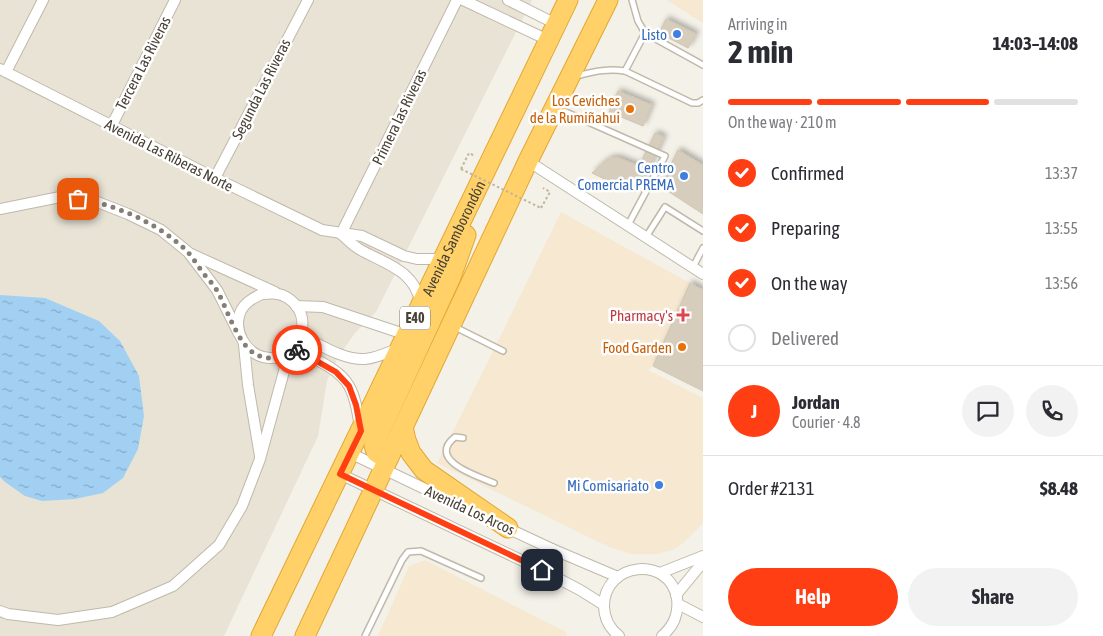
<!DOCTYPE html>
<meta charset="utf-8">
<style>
:root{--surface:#fff;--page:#f2f2f3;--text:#2b2b33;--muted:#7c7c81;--line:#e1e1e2;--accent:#ff3e14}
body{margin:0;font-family:"Asap Condensed",sans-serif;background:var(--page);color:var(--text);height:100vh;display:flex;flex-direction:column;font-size:19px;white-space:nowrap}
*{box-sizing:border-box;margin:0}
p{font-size:16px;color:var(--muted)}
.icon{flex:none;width:28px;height:28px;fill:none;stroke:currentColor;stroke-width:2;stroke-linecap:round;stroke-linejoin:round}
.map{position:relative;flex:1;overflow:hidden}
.details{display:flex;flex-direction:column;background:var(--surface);width:400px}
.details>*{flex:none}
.pin{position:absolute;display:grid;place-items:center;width:42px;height:42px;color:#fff;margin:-21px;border-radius:10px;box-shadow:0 2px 8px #0006}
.courier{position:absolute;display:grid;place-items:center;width:50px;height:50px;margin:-25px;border:4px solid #ff3e14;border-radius:50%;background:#fff;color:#222;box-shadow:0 1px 6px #0007}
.summary em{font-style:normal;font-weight:700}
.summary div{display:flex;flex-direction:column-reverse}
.summary{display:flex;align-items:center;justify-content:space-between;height:85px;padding:0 25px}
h1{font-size:32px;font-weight:700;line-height:38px}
.bar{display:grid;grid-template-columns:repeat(4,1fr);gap:8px 5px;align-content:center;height:60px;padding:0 25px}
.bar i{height:6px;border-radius:4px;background:var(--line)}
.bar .on{background:var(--accent)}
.bar p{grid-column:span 4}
.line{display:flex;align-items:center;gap:12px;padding:0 25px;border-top:1px solid var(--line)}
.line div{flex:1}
.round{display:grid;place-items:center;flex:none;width:52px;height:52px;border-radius:26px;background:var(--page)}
ol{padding:0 25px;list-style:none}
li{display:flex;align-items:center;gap:15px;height:55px}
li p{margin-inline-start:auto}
li .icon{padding:5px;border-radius:50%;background:var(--accent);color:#fff;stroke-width:4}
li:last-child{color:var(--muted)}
li i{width:28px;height:28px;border:2px solid var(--line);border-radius:50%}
.primary-button{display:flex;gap:10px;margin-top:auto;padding:10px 25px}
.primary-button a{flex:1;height:58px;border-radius:30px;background:var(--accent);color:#fff;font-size:20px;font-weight:700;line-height:58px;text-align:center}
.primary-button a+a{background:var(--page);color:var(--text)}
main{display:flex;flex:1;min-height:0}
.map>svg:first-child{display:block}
.residential{fill:#e8e3d5}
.commercial{fill:#f7e8d2}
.water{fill:url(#water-ripples)}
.building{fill:#d6cdbd;stroke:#d1c5af;filter:url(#shadow)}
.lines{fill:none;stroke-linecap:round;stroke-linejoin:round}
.lane-casing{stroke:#c0b9aa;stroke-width:8}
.street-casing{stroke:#c0b9aa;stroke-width:12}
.highway-casing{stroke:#e3a733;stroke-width:21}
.path{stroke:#c2b59a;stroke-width:2;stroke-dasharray:2.5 2.5;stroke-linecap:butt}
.lane{stroke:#fff;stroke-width:5}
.street{stroke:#fff;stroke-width:10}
.highway{stroke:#ffd168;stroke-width:19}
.path-bridge{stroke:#c2b59a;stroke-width:2;stroke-dasharray:2.5 2.5;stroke-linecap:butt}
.done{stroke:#847f74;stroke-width:5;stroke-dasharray:0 9}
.route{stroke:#ff3e14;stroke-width:6}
.shop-dot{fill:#3f7fe0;stroke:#fff;stroke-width:2}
.food-dot{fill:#e8710a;stroke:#fff;stroke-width:2}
.health-dot{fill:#e0444e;stroke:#fff;stroke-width:2}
.labels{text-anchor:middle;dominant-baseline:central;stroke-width:5;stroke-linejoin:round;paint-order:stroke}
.shield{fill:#fff;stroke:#7f7a72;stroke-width:1}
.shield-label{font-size:14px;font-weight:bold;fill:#484136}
.shop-label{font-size:15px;fill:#366cbe;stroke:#fff;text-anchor:end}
.street-label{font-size:15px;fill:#484136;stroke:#fff}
.food-label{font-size:15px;fill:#c56008;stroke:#fff;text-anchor:end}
.health-label{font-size:15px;fill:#be3a42;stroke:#fff;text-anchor:end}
</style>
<main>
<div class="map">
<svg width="703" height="636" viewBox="0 0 703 636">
<defs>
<pattern id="water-ripples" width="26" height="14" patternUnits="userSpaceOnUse" patternTransform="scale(1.25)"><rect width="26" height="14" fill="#a2d0f3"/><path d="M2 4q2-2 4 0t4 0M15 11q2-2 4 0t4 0" fill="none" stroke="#86aac6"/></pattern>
<filter id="shadow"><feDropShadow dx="3" dy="-3" stdDeviation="2.5" flood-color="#0004"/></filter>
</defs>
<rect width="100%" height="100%" fill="#f4f1e8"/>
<polygon class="residential" points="0,0 532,0 376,312 355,333 338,357 327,381 318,436 224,636 0,636"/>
<g class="commercial">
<polygon points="667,0 703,0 703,23"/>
<polygon points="561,212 690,283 653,366 648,370 703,398 703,523 682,544 672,550 657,554 631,554 607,546 437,463 502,333"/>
<polygon points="425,560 566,632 567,636 378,636 409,566"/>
</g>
<polygon class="water" points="0,295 45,298 99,321 120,341 139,376 144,416 138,449 123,478 103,493 75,499 42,501 25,496 5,482 0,477"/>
<g class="building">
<polygon points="666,19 696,34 688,48 659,33"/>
<polygon points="618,91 652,105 643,126 609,112"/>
<polygon points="655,133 664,137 642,183 637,181 632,192 592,173 604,162 611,158 619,158 639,166"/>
<polygon points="678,150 703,165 703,214 660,186"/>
<polygon points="690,283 703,290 703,391 653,366"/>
</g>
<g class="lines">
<defs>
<g id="lane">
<polyline points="632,0 638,21 645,33 703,65"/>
<polyline points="625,71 645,33"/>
<path d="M576,76C593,72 607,68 625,71L692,103H698L703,100"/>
<polyline points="559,109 665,156 628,225"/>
<polyline points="646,237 665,207 703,231"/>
<polyline points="693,267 703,248"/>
<polyline points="453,326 503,351"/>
<path d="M463,438L455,437C426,460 477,476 494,483"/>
<polyline points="365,636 402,560 408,552 421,551 481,578"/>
</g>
<g id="street">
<polyline points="463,0 548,40"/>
<polyline points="508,0 556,24"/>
<polyline points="0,69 215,178 322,230 362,236 404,256 417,259 435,259 444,256"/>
<polyline points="6,72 43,0"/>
<polyline points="112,125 175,0"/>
<polyline points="528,161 703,274"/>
<polyline points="215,178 308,0"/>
<polyline points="0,209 60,197 95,201 128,214 161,230 188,252 217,290 239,334"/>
<polyline points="341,234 457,0"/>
<path d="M341,234C347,239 352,245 359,249C383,263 415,270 420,302"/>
<polyline points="189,253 275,292"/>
<path d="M262,294C267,294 273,293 278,294C284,295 291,300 295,304C307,318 303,334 295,349C290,352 284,356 278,357C247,365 224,322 248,302C252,299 257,296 262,294Z"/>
<polyline points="296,306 323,307 407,335"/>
<path d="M302,336C321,345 343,360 365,359C377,358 389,352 399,348"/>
<polyline points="244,345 248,385 260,456"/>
<path d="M295,349C314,359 339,368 349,386C356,398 358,415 360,428"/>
<polyline points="350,453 467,509"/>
<polyline points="340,474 542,570 580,590 604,605"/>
<polyline points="505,527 552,549 618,577"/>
<polyline points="542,570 552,549"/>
<polyline points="660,573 703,556"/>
<polyline points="676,595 703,562"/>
<polyline points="678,604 703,617"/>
<polyline points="0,611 8,614 58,620 112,612 173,586 219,545 242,506 260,459 289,353"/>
<path d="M619,636C609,628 604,619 604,606C604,562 669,555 677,598C679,614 674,626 662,636"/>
</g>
<g id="highway">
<polyline points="403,427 406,440 411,453 424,470 508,528"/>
<polyline points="392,450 389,454 382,456 376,452 374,445 451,277 466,235"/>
<path id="s1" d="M261,636L568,0"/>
<polyline points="305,636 528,161 608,0"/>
</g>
</defs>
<use href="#lane" class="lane-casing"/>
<use href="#street" class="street-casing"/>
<use href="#highway" class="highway-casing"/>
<g class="path">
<polyline points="461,169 469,153 475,156"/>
<polyline points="541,208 550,192 543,188"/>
</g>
<use href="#lane" class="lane"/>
<use href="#street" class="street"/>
<use href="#highway" class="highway"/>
<polyline class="path-bridge" points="461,169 541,208"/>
</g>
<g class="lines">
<path class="done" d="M78,199C116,204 159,224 187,251C193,258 198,266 203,273C209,280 215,286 219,294C227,310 239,345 254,353C273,365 281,352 297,350"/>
<polyline class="route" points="297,350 336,372 349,386 356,405 361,431 340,474 542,570"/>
</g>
<g class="shop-dot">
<circle cx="677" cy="34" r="5"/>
<circle cx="684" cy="176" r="5"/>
<circle cx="659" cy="485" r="5"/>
</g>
<g class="food-dot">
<circle cx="630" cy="109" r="5"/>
<circle cx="682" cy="347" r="5"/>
</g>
<path class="health-dot" d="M680.5 307.5h5v5h5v5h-5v5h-5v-5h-5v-5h5z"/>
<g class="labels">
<rect class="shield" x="400" y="306.5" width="30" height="23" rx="4"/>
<g class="shield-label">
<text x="415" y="318">E40</text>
</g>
<g class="shop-label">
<text x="667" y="34">Listo</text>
<text x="674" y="167">Centro<tspan x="674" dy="17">Comercial PREMA</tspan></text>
<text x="649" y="485">Mi Comisariato</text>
</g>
<g class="street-label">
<text transform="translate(143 63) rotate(-63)">Tercera Las Riveras</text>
<text transform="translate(261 89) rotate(-63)">Segunda Las Riveras</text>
<text transform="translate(399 117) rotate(-64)">Primera las Riveras</text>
<text transform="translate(169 155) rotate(27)">Avenida Las Riberas Norte</text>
<text stroke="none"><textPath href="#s1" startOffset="442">Avenida Samborondón</textPath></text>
<text transform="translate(470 510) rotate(25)">Avenida Los Arcos</text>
</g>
<g class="food-label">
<text x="620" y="100">Los Ceviches<tspan x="620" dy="17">de la Rumiñahui</tspan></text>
<text x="672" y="347">Food Garden</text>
</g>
<g class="health-label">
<text x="673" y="315">Pharmacy's</text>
</g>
</g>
</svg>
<div class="pin" style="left:78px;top:199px;background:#ea580c"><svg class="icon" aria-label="bag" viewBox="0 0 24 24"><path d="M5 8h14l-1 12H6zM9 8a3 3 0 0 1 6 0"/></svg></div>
<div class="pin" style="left:542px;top:570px;background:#1f2937"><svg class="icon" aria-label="home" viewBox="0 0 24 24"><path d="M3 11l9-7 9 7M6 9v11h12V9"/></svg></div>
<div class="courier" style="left:297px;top:350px"><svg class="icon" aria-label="bike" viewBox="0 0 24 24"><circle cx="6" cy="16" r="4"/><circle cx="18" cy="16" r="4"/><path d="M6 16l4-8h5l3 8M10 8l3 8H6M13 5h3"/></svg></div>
</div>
<section class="details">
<div class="summary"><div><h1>2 min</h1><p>Arriving in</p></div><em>14:03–14:08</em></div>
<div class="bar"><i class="on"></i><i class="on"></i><i class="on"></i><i></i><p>On the way · 210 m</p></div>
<ol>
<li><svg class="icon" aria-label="check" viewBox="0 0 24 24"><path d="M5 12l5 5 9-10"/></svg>Confirmed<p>13:37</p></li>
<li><svg class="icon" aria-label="check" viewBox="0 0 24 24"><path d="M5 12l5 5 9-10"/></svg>Preparing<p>13:55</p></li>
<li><svg class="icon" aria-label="check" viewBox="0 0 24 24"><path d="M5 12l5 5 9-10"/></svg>On the way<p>13:56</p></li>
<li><i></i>Delivered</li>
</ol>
<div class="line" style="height:90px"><b class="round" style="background:var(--accent);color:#fff">J</b><div><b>Jordan</b><p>Courier · 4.8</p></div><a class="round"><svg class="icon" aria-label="chat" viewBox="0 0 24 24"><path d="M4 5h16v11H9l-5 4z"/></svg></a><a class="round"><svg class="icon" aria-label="phone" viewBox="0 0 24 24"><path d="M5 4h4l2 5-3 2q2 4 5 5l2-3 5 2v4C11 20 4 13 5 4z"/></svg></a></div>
<div class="line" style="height:65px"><div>Order #2131</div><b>$8.48</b></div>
<div class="primary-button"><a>Help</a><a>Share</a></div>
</section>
</main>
